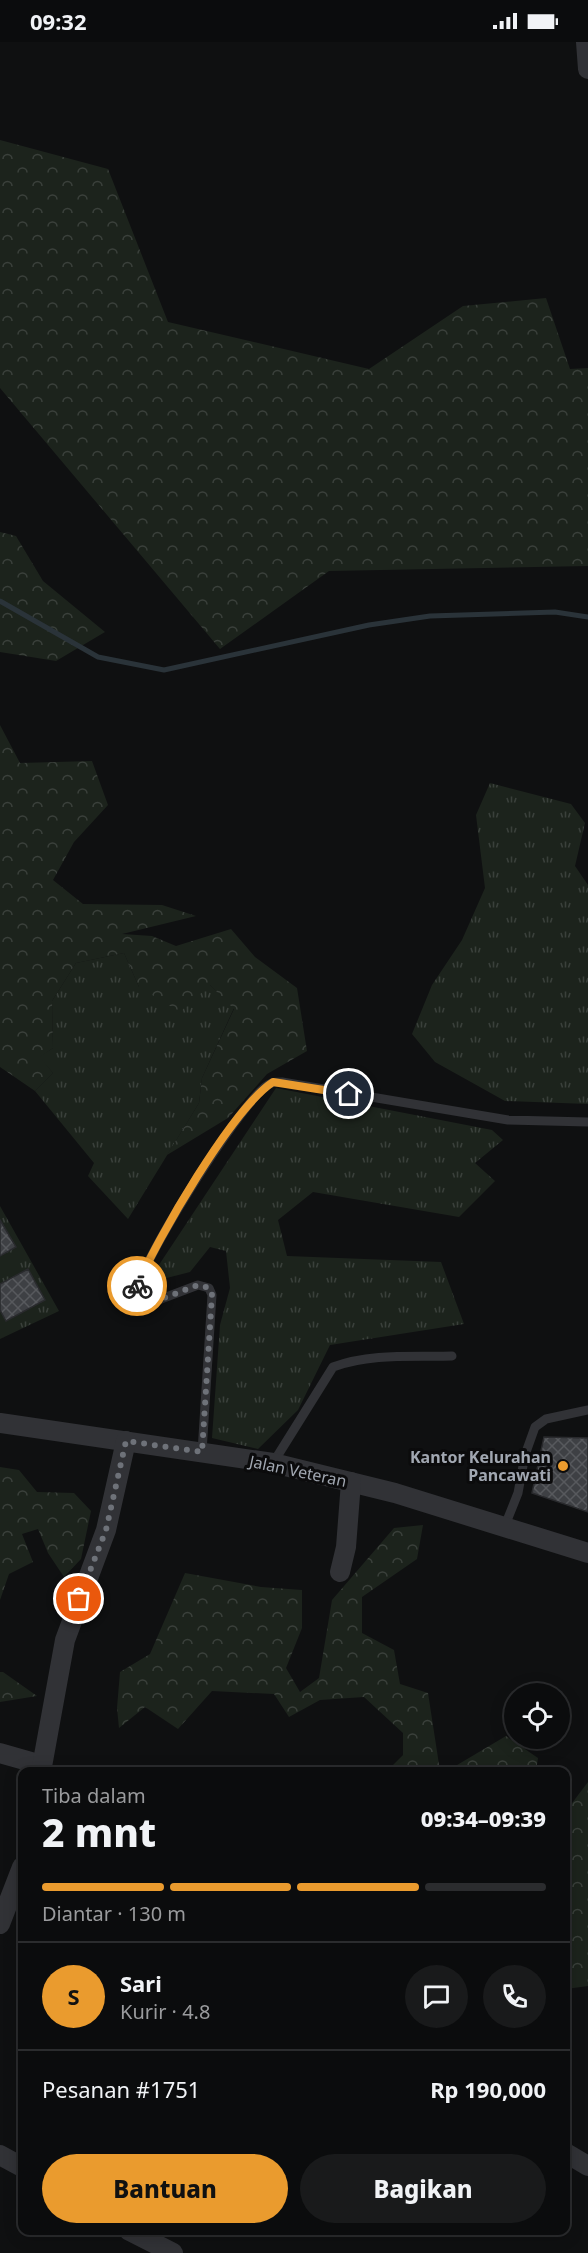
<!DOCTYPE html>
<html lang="id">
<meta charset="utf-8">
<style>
:root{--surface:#0b0c0d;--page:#191a1b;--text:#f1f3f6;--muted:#9a9b9d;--line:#2b2c2e;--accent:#ea9b2e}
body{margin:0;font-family:"Noto Sans",sans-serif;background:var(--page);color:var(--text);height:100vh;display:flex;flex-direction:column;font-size:22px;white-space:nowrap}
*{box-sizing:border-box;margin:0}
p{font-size:20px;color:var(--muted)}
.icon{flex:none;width:33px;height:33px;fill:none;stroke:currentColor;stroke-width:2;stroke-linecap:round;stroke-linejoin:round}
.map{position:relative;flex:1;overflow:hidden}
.sheet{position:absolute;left:18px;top:1725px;width:552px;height:468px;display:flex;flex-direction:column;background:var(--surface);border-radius:12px;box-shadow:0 3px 15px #0003,0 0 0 2px var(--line)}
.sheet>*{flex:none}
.controls{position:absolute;left:504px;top:1641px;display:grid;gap:12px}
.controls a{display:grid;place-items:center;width:66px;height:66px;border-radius:50%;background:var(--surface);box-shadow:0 3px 15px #0003,0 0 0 2px var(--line);font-size:30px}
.pin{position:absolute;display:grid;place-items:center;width:51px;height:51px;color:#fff;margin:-26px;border:3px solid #fff;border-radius:50%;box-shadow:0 2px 6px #0007}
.courier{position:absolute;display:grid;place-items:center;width:60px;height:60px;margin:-30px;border:4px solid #ea9b2e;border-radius:50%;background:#fff;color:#222;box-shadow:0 2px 8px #0007}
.summary em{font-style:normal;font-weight:800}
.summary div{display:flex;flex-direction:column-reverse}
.summary{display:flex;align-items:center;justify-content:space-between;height:102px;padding:0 24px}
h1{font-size:39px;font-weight:800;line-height:45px}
.bar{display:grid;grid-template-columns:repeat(4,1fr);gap:9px 6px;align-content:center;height:72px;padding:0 24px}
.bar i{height:8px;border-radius:4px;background:var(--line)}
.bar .current{background:var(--accent)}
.bar p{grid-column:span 4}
.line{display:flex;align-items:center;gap:15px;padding:0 24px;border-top:2px solid var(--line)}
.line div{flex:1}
.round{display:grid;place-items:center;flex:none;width:63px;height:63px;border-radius:32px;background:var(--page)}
.action{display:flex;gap:12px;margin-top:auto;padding:12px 24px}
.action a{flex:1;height:69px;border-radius:36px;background:var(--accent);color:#111;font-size:24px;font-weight:800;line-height:69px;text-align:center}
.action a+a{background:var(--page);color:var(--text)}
.status{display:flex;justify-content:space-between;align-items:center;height:42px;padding:0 30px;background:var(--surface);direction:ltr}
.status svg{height:16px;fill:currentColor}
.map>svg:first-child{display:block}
.grass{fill:url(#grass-tufts)}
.forest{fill:url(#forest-crowns)}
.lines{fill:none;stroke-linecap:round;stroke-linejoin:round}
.stream{stroke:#2a3339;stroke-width:5}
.building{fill:url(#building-cross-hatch);stroke:#292a2d;stroke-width:1.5}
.lane{stroke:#313236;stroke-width:9}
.street{stroke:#313236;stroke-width:20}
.done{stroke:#6e7279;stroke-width:6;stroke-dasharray:0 10.8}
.route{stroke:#ea9b2e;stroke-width:8}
.poi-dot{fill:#ea9b2e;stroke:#0b0b0c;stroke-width:2}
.labels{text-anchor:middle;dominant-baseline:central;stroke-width:6;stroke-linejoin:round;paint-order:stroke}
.poi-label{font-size:16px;font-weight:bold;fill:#a1a7b1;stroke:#0b0b0c;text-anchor:end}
.street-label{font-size:16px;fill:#a1a7b1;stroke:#0b0b0c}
</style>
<div class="status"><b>09:32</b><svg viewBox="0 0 49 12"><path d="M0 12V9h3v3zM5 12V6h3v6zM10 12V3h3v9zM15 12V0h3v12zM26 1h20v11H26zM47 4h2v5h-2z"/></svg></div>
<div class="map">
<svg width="588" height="2211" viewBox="0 0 588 2211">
<defs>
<pattern id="grass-tufts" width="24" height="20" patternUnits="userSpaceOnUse" patternTransform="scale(1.5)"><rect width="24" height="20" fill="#1c231c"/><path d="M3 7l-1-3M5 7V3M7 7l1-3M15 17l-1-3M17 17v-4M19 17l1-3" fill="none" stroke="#3a403b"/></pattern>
<pattern id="forest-crowns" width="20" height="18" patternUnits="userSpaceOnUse" patternTransform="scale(1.5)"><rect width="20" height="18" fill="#1c231c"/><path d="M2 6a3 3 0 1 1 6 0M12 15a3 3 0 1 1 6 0" fill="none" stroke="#3a403b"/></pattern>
<pattern id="building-cross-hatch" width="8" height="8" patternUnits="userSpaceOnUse" patternTransform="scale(1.5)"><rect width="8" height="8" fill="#3e4044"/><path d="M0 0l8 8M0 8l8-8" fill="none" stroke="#57595d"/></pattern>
</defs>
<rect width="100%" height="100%" fill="#0f1011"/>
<g class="grass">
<polygon points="490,741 571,762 585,781 575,824 588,843 588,1062 505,1059 435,1020 412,992 432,943 462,898 485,846 476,773"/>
<polygon points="124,911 139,945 210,943 234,966 202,1036 199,1061 128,1177 88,1134 94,1121 35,1049 53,1031 39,1015 53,1006 52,959 76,921"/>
<polygon points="276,1046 492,1088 503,1098 475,1121 495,1139 459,1175 313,1150 278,1178 287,1214 441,1220 464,1282 330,1303 298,1368 258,1407 212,1396 220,1283 230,1246 226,1209 210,1205 190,1230 147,1241"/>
<polygon points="0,1164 59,1269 0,1297 0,1214 15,1205 0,1178"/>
</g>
<g class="forest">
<polygon points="0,98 108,127 168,280 369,327 463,264 546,256 570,327 588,326 588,524 329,529 220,607 0,346"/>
<polygon points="0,490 16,494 43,539 105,590 56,619 0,610"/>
<polygon points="0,683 20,721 92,719 108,763 74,800 53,838 83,862 162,863 196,874 122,892 152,894 176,904 231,887 255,915 297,946 307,1009 267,1032 228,1076 167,1113 199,1061 202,1036 234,967 210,943 180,970 139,945 124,911 76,921 52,959 53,1006 40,1015 53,1031 35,1049 0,1025"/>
<polygon points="0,1425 19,1428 37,1450 74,1451 91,1469 81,1517 64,1535 48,1511 38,1487 22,1492 33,1520 9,1532 0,1558"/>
<polygon points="423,1483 417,1517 362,1555 362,1591 394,1608 400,1642 428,1651 440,1729 392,1729 392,1724 403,1713 403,1691 364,1655 320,1658 289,1675 274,1652 212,1649 178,1687 145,1665 119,1686 117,1666 120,1630 150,1612 185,1531 261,1545 302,1548 302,1586 286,1626 300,1650 319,1636 332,1558 394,1486"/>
<polygon points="0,1630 3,1630 37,1654 0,1660"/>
<polygon points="506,1694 538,1716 536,1729 447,1729"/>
<polygon points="588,1740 588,1944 566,1947 566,1769"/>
</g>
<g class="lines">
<polyline class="stream" points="0,559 98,615 164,628 369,583 430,574 555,570 588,575"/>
</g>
<g class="building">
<polygon points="0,1178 16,1205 0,1214"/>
<polygon points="28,1227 45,1258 6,1279 0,1268 0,1242"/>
<polygon points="544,1395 588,1396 588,1470 532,1451"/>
</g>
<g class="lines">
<g class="lane">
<path d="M202,1410L212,1253L209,1246L198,1243L140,1265L133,1261C133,1230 237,1067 265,1045C271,1040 274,1040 282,1040L508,1078L588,1080"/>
<path d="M273,1421L333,1325C370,1311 413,1315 452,1314"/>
<polyline points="504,1486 518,1451 525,1413 535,1385 546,1377 588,1368"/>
</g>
<g class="street">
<polyline points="586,0 588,27"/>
<polyline points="0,1381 273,1421 395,1451 588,1511"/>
<polyline points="340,1530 346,1505 351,1440"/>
<polyline points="0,1711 42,1723"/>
<polyline points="41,1730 65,1598 106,1488 126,1399"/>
<polyline points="0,1882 22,1825"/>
<polyline points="566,2111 588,2124"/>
<polyline points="0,2113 22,2125"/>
<polyline points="128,2188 173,2211"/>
</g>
</g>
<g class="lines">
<polyline class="done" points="79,1557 106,1488 126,1399 202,1410 212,1253 209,1246 198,1243 140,1265 133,1261 137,1244"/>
<path class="route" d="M137,1244C157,1197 232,1067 273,1040L349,1052"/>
</g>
<circle class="poi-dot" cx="563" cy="1424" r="6"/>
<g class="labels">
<g class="poi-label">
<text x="551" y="1415">Kantor Kelurahan<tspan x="551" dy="18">Pancawati</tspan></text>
</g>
<g class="street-label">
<text transform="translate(298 1429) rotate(12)">Jalan Veteran</text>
</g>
</g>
</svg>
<div class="controls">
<a><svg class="icon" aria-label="locate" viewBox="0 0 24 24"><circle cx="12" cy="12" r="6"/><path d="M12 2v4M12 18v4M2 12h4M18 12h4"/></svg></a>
</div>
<div class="pin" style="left:79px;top:1557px;background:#ea580c"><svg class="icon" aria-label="bag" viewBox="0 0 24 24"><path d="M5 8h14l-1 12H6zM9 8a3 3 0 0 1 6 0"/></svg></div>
<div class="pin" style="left:349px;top:1052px;background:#1f2937"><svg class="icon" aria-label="home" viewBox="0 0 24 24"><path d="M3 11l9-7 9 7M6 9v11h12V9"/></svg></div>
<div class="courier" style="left:137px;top:1244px"><svg class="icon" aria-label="bike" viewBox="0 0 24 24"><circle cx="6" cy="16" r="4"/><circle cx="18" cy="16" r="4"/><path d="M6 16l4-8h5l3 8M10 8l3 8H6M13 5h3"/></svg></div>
<section class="sheet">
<div class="summary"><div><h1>2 mnt</h1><p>Tiba dalam</p></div><em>09:34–09:39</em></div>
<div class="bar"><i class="current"></i><i class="current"></i><i class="current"></i><i></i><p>Diantar · 130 m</p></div>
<div class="line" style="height:108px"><b class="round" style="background:var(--accent);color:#111">S</b><div><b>Sari</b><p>Kurir · 4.8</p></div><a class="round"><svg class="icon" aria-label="chat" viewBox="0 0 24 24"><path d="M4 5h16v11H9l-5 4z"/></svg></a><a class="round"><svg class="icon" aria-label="phone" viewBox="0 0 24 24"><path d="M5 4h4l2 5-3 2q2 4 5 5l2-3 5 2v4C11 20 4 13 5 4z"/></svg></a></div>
<div class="line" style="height:78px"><div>Pesanan #1751</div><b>Rp 190,000</b></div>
<div class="action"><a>Bantuan</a><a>Bagikan</a></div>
</section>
</div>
